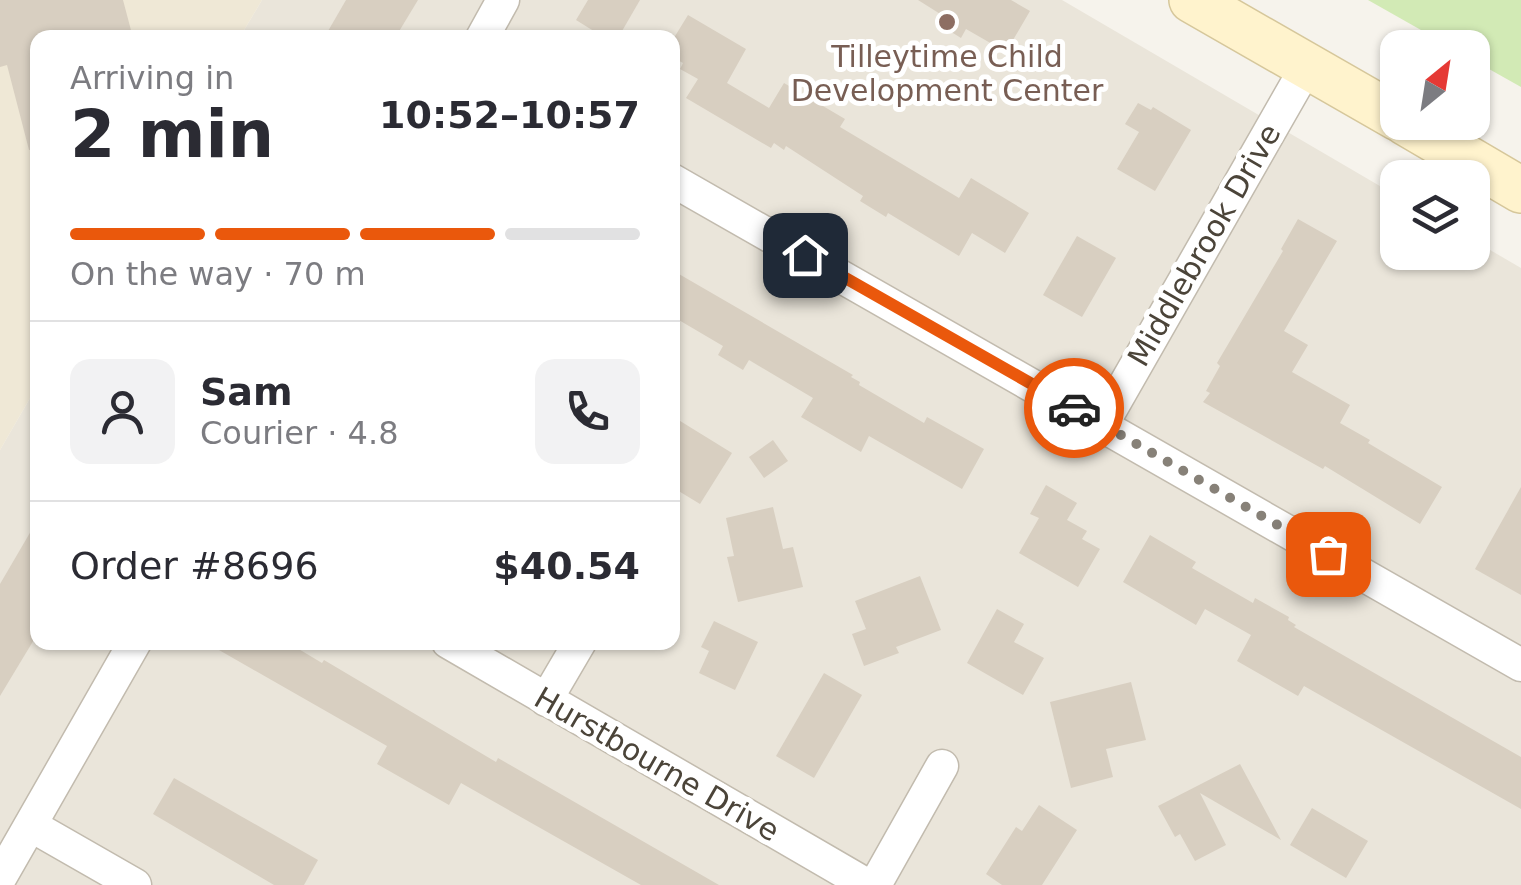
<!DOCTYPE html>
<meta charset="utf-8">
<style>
:root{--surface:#fff;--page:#f2f2f3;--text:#2b2b33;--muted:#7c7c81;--line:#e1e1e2;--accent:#ea580c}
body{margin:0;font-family:"DejaVu Sans",sans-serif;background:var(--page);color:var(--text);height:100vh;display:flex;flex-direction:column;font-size:38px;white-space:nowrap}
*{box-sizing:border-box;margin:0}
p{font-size:32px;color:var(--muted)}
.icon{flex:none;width:55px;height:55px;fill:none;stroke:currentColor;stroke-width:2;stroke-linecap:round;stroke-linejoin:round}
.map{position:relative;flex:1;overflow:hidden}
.side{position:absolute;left:30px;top:30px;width:650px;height:620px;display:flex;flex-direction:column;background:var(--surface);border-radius:20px;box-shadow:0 2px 8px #0004}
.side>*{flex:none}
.needle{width:65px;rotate:30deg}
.fabs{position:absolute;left:1380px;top:30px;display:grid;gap:20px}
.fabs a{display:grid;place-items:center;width:110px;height:110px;border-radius:20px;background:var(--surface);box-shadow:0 2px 8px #0004;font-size:50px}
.pin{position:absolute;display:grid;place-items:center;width:85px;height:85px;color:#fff;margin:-42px;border-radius:20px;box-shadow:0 5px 15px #0006}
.courier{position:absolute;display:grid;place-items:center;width:100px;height:100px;margin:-50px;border:8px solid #ea580c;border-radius:50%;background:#fff;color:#222;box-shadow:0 2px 12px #0007}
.headline em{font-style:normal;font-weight:700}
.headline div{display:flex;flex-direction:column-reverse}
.headline{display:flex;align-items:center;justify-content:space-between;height:170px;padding:0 40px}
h1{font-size:65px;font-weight:700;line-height:75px}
.bar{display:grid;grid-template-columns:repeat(4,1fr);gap:15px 10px;align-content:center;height:120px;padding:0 40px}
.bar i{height:12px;border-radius:8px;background:var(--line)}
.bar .current{background:var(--accent)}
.bar p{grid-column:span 4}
.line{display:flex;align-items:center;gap:25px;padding:0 40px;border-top:2px solid var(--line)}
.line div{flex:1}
.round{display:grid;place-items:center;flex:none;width:105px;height:105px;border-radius:20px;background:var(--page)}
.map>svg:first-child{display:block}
.residential{fill:#eae5da}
.education{fill:#efe8d6}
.green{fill:#d2eab5}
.building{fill:#d8cfc1}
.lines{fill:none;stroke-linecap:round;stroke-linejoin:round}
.minor-casing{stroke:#c2bbae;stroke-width:35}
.secondary-casing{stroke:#d6c79b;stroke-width:48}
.minor{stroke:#fff;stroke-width:32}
.secondary{stroke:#fff3cd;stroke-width:45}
.done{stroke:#878178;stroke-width:10;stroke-dasharray:0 18}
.route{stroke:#ea580c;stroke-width:12}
.education-dot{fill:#8d6e63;stroke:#fff;stroke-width:4}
.labels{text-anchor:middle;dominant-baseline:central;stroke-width:10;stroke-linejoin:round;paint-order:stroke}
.education-label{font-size:30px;fill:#785e54;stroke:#fff}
.street-label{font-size:30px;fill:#4b4439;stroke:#fff}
</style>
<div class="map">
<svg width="1521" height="885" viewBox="0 0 1521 885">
<rect width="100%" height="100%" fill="#f6f3ec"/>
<polygon class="residential" points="262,0 1062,0 1397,196 1398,252 1472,252 1473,240 1521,268 1521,885 0,885 0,450 37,386 38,642 672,642 672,38 240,37"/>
<polygon class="education" points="0,0 262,0 240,37 38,38 37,386 0,450"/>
<polygon class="green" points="1368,0 1521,0 1521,87 1473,60 1472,48 1451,47"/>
<g class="building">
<polygon points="0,0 123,0 132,34 118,38 38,38 38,149 29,150 7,65 0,67"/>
<polygon points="346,0 418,0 395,38 324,38"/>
<polygon points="588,0 640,0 618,38 605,38 576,20"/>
<polygon points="918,0 1011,0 1030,11 1006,52 966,29 961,38 940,25 945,17"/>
<polygon points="688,15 746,49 727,83 769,108 784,83 845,119 840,127 959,198 971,178 1029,213 1005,253 972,233 959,256 888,213 886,217 860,201 863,196 786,146 784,150 774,143 771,148 686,98 698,79 680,69 683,63 672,57 672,41"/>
<polygon points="1138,103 1151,110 1153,107 1191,130 1155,191 1117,169 1139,132 1125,124"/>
<polygon points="1298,219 1337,241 1284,331 1308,345 1292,372 1350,405 1340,423 1370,440 1368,443 1442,487 1420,524 1325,466 1323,469 1203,402 1210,393 1206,391 1220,366 1217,363 1283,251 1281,249"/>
<polygon points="1077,236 1116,258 1082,317 1043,295"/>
<polygon points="672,270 853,375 851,377 860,382 859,385 924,423 927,417 984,449 962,489 869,436 861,452 801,417 813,398 749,360 743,370 718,355 723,346 672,316"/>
<polygon points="672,416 732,453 700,504 672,487"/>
<polygon points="773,440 788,461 764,478 749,457"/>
<polygon points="1046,485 1077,503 1067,520 1087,531 1082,539 1100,549 1078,587 1019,553 1039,518 1030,514"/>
<polygon points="1521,487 1521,595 1475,569"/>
<polygon points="773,507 783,549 793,547 803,587 738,602 727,557 734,556 726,518"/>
<polygon points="38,519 38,633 0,696 0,584"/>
<polygon points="1150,535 1196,562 1192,568 1253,603 1255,598 1289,617 1288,620 1296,625 1294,627 1521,757 1521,809 1304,686 1298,696 1237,661 1251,635 1205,609 1196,625 1123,582"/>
<polygon points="920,576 941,630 896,647 899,653 864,666 852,634 866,629 855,601"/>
<polygon points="997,609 1024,624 1014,642 1044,658 1023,695 967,663"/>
<polygon points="714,621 758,642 735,690 699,673 709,651 701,647"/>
<polygon points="205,642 287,642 322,663 324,660 496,762 498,758 719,885 641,885 461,783 449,805 377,764 387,746"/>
<polygon points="824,673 862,695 814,778 776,756"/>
<polygon points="1131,682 1146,740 1106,749 1113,777 1071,788 1050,702"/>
<polygon points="1240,764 1281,840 1200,793 1226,845 1195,861 1180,834 1175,837 1158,806"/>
<polygon points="174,778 318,860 304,885 274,885 153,814"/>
<polygon points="1039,805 1077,830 1042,885 1002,885 986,874 1016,827 1022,831"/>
<polygon points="1312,808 1368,841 1346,878 1290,845"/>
</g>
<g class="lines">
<defs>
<g id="minor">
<polyline points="482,38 503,0"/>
<polyline points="672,180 1521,665"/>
<polyline points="1103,423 1307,66"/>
<polyline points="448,642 867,885"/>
<polyline points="546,700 580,642"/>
<polyline points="32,826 135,885"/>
<polyline points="0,878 135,642"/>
<polyline points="875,885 942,766"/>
</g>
<g id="secondary">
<polyline points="1192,0 1398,118"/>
<polyline points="1405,122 1521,190"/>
</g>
</defs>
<use href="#minor" class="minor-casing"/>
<use href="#secondary" class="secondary-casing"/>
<use href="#minor" class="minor"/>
<use href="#secondary" class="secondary"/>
</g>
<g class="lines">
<polyline class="done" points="1074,408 1328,554"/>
<polyline class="route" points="805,255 1074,408"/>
</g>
<circle class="education-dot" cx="947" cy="22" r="10"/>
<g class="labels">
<g class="education-label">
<text x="947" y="56">Tilleytime Child<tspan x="947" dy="34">Development Center</tspan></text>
</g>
<g class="street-label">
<text transform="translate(1204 245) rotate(-60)">Middlebrook Drive</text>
<text transform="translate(657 764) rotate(30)">Hurstbourne Drive</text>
</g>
</g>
</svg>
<div class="fabs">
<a><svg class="needle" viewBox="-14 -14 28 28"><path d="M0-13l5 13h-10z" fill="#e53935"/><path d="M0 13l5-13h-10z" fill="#7c7c81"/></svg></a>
<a><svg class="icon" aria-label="layers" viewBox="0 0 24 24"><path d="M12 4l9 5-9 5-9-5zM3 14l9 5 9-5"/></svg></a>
</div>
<div class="pin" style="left:1328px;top:554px;background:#ea580c"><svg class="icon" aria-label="bag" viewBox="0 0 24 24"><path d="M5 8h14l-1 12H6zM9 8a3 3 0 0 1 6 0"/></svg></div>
<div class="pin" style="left:805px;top:255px;background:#1f2937"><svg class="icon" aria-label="home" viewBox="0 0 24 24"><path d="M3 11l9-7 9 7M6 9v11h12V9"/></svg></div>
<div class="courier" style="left:1074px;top:408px"><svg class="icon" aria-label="car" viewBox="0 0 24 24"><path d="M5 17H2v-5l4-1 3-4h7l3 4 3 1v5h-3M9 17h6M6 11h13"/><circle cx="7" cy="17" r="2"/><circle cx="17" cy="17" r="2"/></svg></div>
<section class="side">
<div class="headline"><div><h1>2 min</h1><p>Arriving in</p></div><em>10:52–10:57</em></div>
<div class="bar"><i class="current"></i><i class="current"></i><i class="current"></i><i></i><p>On the way · 70 m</p></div>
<div class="line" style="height:180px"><a class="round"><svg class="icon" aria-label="person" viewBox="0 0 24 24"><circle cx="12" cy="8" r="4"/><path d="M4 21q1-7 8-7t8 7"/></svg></a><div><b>Sam</b><p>Courier · 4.8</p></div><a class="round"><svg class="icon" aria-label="phone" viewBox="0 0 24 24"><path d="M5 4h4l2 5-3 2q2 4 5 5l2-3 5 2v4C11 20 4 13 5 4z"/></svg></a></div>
<div class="line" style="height:130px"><div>Order #8696</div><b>$40.54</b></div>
</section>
</div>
